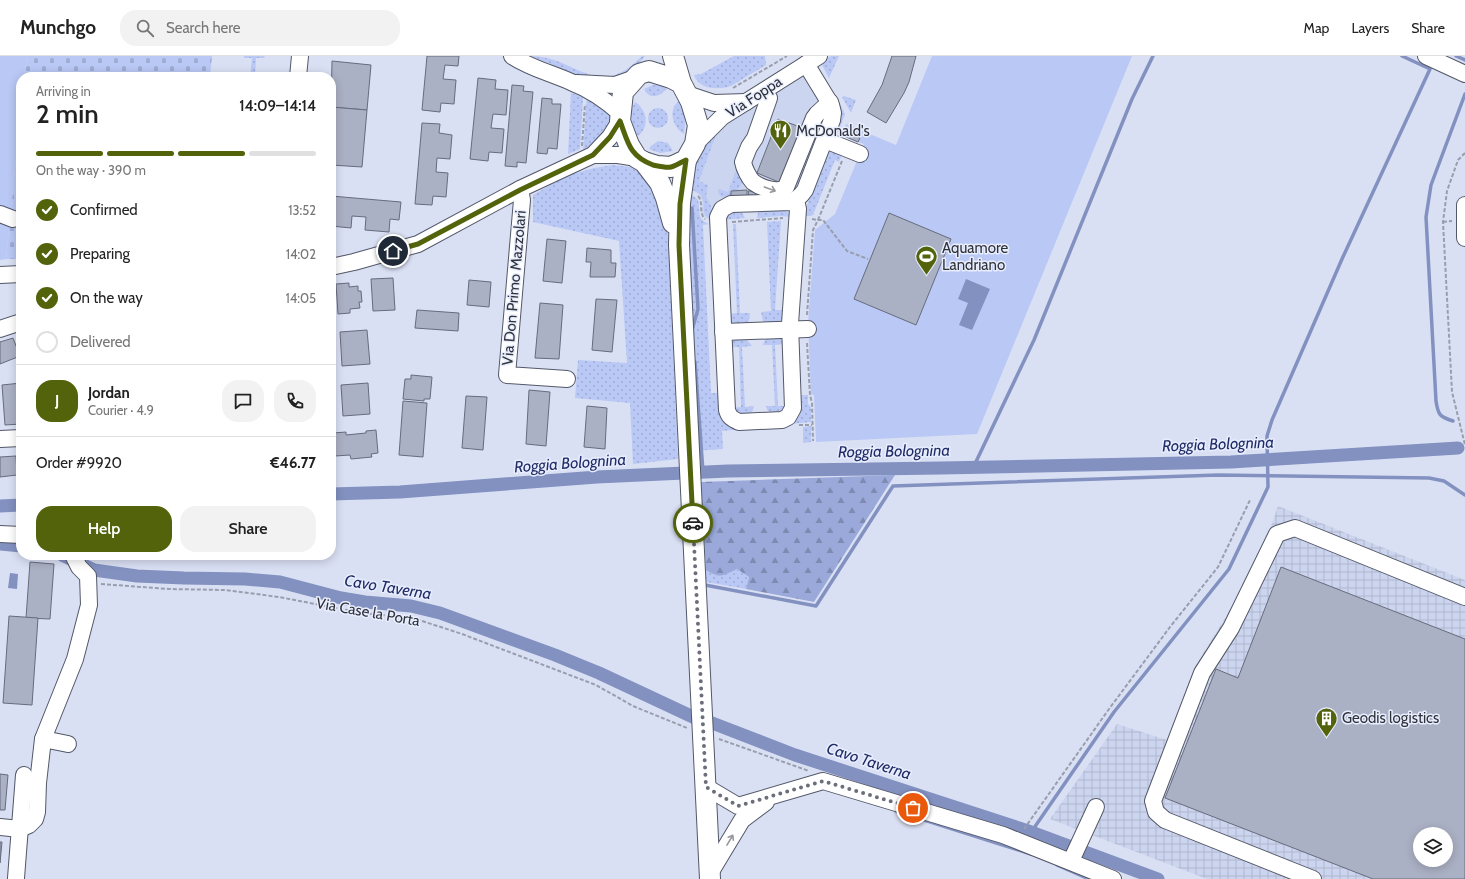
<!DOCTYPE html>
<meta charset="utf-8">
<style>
:root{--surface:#fff;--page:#f2f2f2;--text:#222;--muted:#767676;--line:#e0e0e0;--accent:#52630b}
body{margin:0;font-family:Cabin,sans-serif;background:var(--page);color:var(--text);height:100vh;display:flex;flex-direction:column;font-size:15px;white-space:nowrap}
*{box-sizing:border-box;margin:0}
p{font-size:13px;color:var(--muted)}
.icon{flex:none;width:22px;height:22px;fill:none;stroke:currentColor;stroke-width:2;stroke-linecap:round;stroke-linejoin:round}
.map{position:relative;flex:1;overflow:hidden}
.side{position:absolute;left:16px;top:16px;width:320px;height:488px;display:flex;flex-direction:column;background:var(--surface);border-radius:16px;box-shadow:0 2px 10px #0003}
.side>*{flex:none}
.fabs{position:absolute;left:1413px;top:771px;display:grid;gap:8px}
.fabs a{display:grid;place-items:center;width:40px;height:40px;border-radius:50%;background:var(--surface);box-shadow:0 2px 10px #0003;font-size:20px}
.pin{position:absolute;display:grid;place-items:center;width:34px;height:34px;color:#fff;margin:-17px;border:2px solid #fff;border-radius:50%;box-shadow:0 1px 4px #0007}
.courier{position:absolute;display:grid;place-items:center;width:40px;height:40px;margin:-20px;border:3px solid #52630b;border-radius:50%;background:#fff;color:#222;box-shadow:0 1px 5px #0007}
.overview em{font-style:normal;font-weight:600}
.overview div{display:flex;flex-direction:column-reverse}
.overview{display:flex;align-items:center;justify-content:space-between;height:68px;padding:0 20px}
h1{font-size:26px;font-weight:600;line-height:30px}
.bar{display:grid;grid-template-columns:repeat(4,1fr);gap:6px 4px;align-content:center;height:48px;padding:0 20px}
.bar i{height:5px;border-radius:3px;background:var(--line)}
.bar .on{background:var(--accent)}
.bar p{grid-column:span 4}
.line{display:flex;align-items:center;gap:10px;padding:0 20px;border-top:1px solid var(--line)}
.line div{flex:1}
.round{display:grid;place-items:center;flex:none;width:42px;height:42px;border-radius:16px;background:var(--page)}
ol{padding:0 20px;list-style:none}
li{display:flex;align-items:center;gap:12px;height:44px}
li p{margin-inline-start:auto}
li .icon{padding:4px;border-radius:50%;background:var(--accent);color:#fff;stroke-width:4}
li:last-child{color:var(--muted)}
li i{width:22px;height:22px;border:2px solid var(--line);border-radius:50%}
.cta{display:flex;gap:8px;margin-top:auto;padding:8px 20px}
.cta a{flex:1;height:46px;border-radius:16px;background:var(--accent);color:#fff;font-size:16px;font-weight:600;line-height:46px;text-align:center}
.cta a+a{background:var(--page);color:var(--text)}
header{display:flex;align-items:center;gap:24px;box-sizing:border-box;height:56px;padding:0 20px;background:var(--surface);border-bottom:1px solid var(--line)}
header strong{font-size:19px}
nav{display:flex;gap:22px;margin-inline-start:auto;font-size:14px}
.search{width:280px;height:36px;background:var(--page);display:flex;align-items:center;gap:10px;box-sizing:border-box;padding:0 14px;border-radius:16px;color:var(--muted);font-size:15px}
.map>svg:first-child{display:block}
.built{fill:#ccd5ef}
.industrial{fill:url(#industrial-grid);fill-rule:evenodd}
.grass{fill:url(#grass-dots)}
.forest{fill:url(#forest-firs)}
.cemetery{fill:url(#cemetery-stones)}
.park{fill:#b9c8f5}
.water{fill:#8391c1}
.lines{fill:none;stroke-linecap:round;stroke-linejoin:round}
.stream{stroke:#8391c1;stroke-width:3.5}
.canal{stroke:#8391c1;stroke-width:13}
.building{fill:#abb1c4;stroke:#666c7d;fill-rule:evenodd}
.minor-casing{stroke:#535868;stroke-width:18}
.major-casing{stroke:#535868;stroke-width:22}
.path{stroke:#999ead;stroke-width:2;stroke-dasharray:4 2;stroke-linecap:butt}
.minor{stroke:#fff;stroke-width:16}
.major{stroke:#fff;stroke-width:20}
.oneway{stroke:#98989c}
.done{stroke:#6c6f7b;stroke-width:4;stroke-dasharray:0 7.2}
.route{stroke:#52630b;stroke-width:5}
.labels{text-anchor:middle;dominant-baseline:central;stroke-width:3;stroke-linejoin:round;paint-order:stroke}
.street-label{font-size:15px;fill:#30323a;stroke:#e8eefe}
.poi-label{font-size:15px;fill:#30323a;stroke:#e8eefe;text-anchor:start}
.water-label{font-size:16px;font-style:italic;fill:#212c67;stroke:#e8eefe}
</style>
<header>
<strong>Munchgo</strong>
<div class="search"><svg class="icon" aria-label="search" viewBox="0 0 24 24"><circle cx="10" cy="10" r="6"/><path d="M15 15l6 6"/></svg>Search here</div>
<nav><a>Map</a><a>Layers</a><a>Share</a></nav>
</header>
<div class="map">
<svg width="1465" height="823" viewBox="0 0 1465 823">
<defs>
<pattern id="industrial-grid" width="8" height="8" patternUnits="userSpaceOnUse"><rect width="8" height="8" fill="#ccd5ef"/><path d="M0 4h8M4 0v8" fill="none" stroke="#b0b7ce"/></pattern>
<pattern id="grass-dots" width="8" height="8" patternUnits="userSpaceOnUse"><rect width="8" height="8" fill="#b9c8f5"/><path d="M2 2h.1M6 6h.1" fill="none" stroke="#9facd3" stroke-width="1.8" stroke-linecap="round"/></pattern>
<pattern id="forest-firs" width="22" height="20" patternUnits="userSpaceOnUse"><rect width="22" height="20" fill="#9aa9da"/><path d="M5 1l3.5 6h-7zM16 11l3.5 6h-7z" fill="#7e8ab2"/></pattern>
<pattern id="cemetery-stones" width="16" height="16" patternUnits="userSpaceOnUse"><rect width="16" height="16" fill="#b9c8f5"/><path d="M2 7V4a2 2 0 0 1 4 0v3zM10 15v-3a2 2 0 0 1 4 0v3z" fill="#9facd3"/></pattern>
</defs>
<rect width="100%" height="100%" fill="#dae0f4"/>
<polygon class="built" points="800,19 805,20 828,54 801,127 794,137 730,144 713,165 709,164 705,161 702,156 702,145 698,138 687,132 714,73"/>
<path class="industrial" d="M1278,450L1465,524V823H1207L1050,763L1117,668L1167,684L1196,609L1257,510ZM1420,778H1446V804H1420Z"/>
<g class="grass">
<polygon points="244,0 264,0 265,2 256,2 255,21 250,21 252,2 244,2"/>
<path d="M531,0C576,0 597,47 642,0H645L639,8L619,24L587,23Z"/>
<path d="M734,0H765L766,9L731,30C718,34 699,34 694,19L701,18Z"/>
<polygon points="831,0 839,0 829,22 822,9 826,3"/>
<path d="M653,29H658L667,32C661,41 649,44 644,33Z"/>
<polygon points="571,37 583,41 580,93 568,98"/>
<polygon points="587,38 610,55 612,70 589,92 583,95"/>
<polygon points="844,40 856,44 851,57 842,41"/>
<path d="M679,45L681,46L686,60L684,78C673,72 667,54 679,45Z"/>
<path d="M635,46C647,53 650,71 638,80C631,71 629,55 635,46Z"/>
<polygon points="839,46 845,58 837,79 836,76"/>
<circle cx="658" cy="62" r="10"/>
<path d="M712,77L716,79L699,125L708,129L706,140L711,150V163C698,159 708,146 700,138C697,136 693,134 689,132L697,101Z"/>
<polygon points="658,85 668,87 673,95 660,97 649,93 651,90"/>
<polygon points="831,94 842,98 839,106 835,104 813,159 811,160 804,160 811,136 827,97"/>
<polygon points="804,102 808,104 799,128 792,127"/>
<polygon points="739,106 745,121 738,134 731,135 731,141 721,141 718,136 719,133 728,136"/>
<polygon points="612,109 631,111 646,122 664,156 668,181 678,403 633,408 630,347 575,342 578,304 627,307 619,185 533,166 533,139 566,120 594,112"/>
<path d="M686,136L694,140L698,144C701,155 696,163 709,168L703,169L711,337H720L742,373L722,375L723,393L694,395L690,206L684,182Z"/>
<polygon points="762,154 783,154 789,157 791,161 781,160 757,162 758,157"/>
<polygon points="733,155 742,157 745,162 723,164 725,160"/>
<polygon points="781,165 775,254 784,254 783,263 776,268 766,268 763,265 761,256 771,255 767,166"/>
<polygon points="733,168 736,168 740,257 750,257 749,265 746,268 733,269 730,266 728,258 737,257"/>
<path d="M777,280L784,285L785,288L775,289L778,350H787L785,355C777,357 768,360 766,350H775L772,289H763C765,281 770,281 777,280Z"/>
<path d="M744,282L747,284L752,290L742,291L745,351L754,350C753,360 745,359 738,359L732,352L741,351L739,291H730C732,283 737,283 744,282Z"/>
<polygon points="799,339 808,339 808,348 811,351 811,366 790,368"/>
<polygon points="811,370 811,386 803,387 803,371"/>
<polygon points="737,513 749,521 746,533 706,526 706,514 715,519"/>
</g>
<path class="forest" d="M895,419L814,546L746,533L749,521L737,513C722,520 720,523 706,514L701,426Z"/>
<g class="cemetery">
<polygon points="27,0 212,0 210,21 24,21"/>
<polygon points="21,54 21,203 6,203"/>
</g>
<g class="park">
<polygon points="0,0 27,0 24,21 21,21 21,54 6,203 0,204"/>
<polygon points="932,0 1132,0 977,378 816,386 814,339 811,338 808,267 815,174 835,158 864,88 858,86 859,82 846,76 844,80 842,79 846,68 896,89"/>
</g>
<g class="water">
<polygon points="966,223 990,233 972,274 959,269 968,247 958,243"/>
<polygon points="10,517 18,518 17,533 8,532"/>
</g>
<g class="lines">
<g class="stream">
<polyline points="1456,0 1465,4"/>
<polyline points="692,274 698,253 692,152"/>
<polyline points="695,306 703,416"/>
<path d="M1453,365C1440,361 1438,359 1436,345L1426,161L1431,129L1465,38"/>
<polyline points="973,412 1034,284 1132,43 1153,0"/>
<polyline points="705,529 816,550 893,430 1218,419 1429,422 1444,425 1465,439"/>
<polyline points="896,755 1031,798"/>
<polyline points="1027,784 1034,772 1114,656 1229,513 1268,431 1267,380 1272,364 1342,203 1430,13 1402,0"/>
<polyline points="1057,809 1089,823"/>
</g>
<g class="canal">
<polyline points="331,438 400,436 597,421 728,415 941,412 1231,406 1458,392"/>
<polyline points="0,450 21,449"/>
<polyline points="0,488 21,490"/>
<polyline points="62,499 94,514 137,520 184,522 245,523 280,526 341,542 365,546 411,550 440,557 555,599 599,617 693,661"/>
<polyline points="707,665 795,699 1022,773"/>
<polyline points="1026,774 1158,823"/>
</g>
</g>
<g class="building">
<polygon points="427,0 459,0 458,10 445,9 443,23 456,24 454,48 441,47 440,56 422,54"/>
<polygon points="892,0 916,0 909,26 904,37 886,67 867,56 882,29"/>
<polygon points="332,5 371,9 367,54 331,51"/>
<polygon points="478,22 496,24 495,33 508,34 506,59 493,58 491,72 504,73 502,97 489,96 488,105 470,103"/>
<polygon points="512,29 524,30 523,35 533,36 526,107 517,106 517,111 505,110"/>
<polygon points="542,42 552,43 552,48 561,48 557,93 548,92 547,98 537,97"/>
<polygon points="331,51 367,54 362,111 331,109"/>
<polygon points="778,63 803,72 781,127 757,117"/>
<polygon points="422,67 440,68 439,77 452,79 450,103 437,102 436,116 448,117 446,141 433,140 432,149 415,148"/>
<polygon points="845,76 860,82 858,86 844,80"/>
<polygon points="747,134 747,140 731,141 731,135"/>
<polygon points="748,135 761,135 761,140 749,140"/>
<polygon points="331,140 401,146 399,164 390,163 389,176 365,174 366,161 352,160 351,172 331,170"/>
<polygon points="889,157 951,183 916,269 854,243"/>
<polygon points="547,183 566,185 562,227 543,225"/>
<polygon points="587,192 611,194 611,207 616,207 615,221 590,221 591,206 586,206"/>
<polygon points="393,222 395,254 373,255 371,223"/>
<polygon points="469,224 491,226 489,251 467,249"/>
<polygon points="349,227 349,231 358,230 358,235 361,235 362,246 359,246 360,252 350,253 350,257 338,258 336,228"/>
<polygon points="596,243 617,244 612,296 592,294"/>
<polygon points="540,247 563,249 559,303 535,302"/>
<polygon points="417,254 459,257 458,275 415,272"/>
<polygon points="367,274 370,308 342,310 340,276"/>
<polygon points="13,282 20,300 0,308 0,286"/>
<polygon points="411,319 432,321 430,343 424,343 424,345 403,343 405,323 411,323"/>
<polygon points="21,327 21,368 5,369 2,329"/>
<polygon points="368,327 370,358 343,360 341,329"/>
<polygon points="529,334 550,336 546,390 526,388"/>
<polygon points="466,340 487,341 483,394 462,392"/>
<polygon points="403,345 427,347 423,401 399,399"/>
<polygon points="587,350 607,352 605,393 584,391"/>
<polygon points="376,374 378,397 371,398 372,401 351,403 350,399 335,400 333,377 346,376 346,379 366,377 366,375"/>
<polygon points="16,400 17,419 0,421 0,401"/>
<polygon points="30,506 54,508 50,563 26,562"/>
<path d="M1281,511L1465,583V823H1373L1165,742L1216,613L1238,622ZM1420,778H1446V804H1420Z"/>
<polygon points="9,560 38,562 32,649 3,647"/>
<polygon points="0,718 8,719 5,754 0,754"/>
<polygon points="0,786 2,786 0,807"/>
</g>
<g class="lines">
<defs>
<g id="minor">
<path d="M512,0C530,12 551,17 571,26C589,33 607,45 621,58"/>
<polyline points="1426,0 1465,18"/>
<polyline points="298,21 300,0"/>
<polyline points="577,27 615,29 635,22"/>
<polyline points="687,38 714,47 746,46"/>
<path d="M769,42L755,82L749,91L743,106C744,112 749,122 753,126C761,132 778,138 786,131L814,62L817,58L830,46"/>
<polyline points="825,84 860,98"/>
<polyline points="695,88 722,61 819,0"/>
<polyline points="593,99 618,99 637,102"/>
<polyline points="520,133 522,144 507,319 567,323"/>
<path d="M796,144L798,153L790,268L793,352L788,361L782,364L739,366C732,363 729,361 727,354L718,161L722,153L731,148L790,146C797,144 801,140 805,134L832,64L833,57L831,49L806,8"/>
<polyline points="1465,149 1465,182"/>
<polyline points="0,158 13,163"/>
<polyline points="331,211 354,206 418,188 520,133 593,99 610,81 620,65"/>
<polyline points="0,219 21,218"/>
<polyline points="0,273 21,266"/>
<polyline points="723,276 808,273"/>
<polyline points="0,383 21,382"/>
<polyline points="0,478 21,479"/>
<polyline points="43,683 68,688"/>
<polyline points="706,731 738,750 823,725 1003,779 1113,823"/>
<polyline points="0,771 20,773 29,769 35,763 37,756 38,727 43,683 75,603 89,549 88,520 79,511 73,499"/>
<polyline points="1071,805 1096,751"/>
<polyline points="710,817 742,764 766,746"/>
<polyline points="16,822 24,719"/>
<polyline points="1313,823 1165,764 1156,756 1153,745 1202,617 1231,572 1277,478 1295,472 1465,541"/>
</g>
<g id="major">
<polyline points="673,0 681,27 691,46 698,69 695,88 686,104 671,111 657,110 644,106 637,102 629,89 620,65 623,36 639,18 649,15 671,22 681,27"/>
<polyline points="686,104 680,147 679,189 710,823"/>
<polyline points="644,106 660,127 666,142 673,167"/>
</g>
</defs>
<use href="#minor" class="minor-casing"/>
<use href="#major" class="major-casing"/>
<g class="path">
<polyline points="733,32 787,0"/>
<polyline points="582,90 585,48"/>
<polyline points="1465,97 1458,104 1447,135 1443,166 1452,336 1465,389"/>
<path d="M698,140C704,147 698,156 705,163"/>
<polyline points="812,163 818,164 842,105"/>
<polyline points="732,166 783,162"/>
<polyline points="1443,166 1452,165"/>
<polyline points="807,259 813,174 818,164 823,164 847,195 868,203"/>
<polyline points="807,287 810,339 812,347 813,385"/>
<polyline points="799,369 812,369"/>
<polyline points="101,528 169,533 225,534 279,541 362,557 413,562 462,578 596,629 633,650 687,672"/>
<polyline points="719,683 809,715"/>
<polyline points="1024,773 1109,653 1170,571 1218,511 1250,444"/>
</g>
<use href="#minor" class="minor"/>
<use href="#major" class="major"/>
</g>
<defs><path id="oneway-shaft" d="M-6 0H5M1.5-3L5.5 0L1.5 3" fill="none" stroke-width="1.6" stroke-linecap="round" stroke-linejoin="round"/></defs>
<g class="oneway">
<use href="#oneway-shaft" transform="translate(770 133) rotate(20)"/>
<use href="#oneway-shaft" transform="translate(730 784) rotate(-59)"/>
</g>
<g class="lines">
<polyline class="done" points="693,467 706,731 738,750 823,725 913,752"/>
<path class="route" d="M393,195L418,188L520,134L593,99L610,81L620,65C628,86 629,100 653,109C658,110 666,112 671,111C676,110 681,106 686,104L680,148L679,189L693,467"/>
</g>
<defs>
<symbol id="restaurant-pin" viewBox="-11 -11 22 30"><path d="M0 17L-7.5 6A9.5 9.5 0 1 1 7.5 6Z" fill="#52630b" stroke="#e8eefe"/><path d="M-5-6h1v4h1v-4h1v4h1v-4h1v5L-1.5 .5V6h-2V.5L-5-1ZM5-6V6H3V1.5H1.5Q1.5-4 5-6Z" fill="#fff"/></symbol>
<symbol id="stadium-pin" viewBox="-11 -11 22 30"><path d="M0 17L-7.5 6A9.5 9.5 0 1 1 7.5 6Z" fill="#52630b" stroke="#e8eefe"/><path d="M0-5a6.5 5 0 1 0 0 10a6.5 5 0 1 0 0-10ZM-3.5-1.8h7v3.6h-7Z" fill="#fff"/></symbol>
<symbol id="building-pin" viewBox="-11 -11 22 30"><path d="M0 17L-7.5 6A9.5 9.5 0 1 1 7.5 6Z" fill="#52630b" stroke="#e8eefe"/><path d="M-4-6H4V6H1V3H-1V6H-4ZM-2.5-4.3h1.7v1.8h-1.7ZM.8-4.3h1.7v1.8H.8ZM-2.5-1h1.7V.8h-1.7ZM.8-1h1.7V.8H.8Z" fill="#fff"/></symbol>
</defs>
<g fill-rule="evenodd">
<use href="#restaurant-pin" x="768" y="62" width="25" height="34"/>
<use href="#stadium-pin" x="914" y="188" width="25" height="34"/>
<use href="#building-pin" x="1314" y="650" width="25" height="34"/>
</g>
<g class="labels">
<g class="street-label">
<text transform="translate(754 41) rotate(-33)">Via Foppa</text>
<text transform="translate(514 232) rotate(-85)">Via Don Primo Mazzolari</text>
<text transform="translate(368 556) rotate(10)">Via Case la Porta</text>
</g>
<g class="poi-label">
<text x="796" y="75">McDonald's</text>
<text x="942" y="192">Aquamore<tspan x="942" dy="17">Landriano</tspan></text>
<text x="1342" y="662">Geodis logistics</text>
</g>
<g class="water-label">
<text transform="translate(1218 388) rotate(-2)">Roggia Bolognina</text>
<text transform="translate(894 395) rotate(-1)">Roggia Bolognina</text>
<text transform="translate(570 407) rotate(-4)">Roggia Bolognina</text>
<text transform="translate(388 531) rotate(9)">Cavo Taverna</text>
<text transform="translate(869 705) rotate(18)">Cavo Taverna</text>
</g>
</g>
</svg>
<div class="fabs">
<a><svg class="icon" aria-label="layers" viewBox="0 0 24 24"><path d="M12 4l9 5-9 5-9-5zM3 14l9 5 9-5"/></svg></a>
</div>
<div class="pin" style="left:913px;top:752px;background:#ea580c"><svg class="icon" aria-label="bag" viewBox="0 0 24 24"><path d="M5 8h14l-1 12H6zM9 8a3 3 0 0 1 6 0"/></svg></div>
<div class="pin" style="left:393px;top:195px;background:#1f2937"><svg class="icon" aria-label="home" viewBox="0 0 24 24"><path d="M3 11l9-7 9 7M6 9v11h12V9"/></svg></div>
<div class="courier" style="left:693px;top:467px"><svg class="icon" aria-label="car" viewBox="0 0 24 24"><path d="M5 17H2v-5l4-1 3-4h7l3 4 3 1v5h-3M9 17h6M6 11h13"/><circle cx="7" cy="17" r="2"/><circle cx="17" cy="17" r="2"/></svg></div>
<section class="side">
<div class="overview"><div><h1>2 min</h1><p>Arriving in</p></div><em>14:09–14:14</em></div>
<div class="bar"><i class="on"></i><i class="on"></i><i class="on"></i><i></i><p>On the way · 390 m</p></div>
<ol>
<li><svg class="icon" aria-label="check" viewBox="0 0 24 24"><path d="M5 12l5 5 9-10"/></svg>Confirmed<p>13:52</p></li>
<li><svg class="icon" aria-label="check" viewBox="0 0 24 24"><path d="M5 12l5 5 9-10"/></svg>Preparing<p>14:02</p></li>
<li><svg class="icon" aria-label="check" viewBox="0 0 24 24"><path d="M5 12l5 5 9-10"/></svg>On the way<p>14:05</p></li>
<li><i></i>Delivered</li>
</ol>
<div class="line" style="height:72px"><b class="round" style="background:var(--accent);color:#fff">J</b><div><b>Jordan</b><p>Courier · 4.9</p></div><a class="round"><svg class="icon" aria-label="chat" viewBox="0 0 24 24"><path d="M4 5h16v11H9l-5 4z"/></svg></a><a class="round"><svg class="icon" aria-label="phone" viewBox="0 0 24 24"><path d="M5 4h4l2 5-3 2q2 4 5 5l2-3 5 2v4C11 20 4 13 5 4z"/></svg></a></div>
<div class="line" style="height:52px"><div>Order #9920</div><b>€46.77</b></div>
<div class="cta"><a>Help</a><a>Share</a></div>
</section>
</div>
